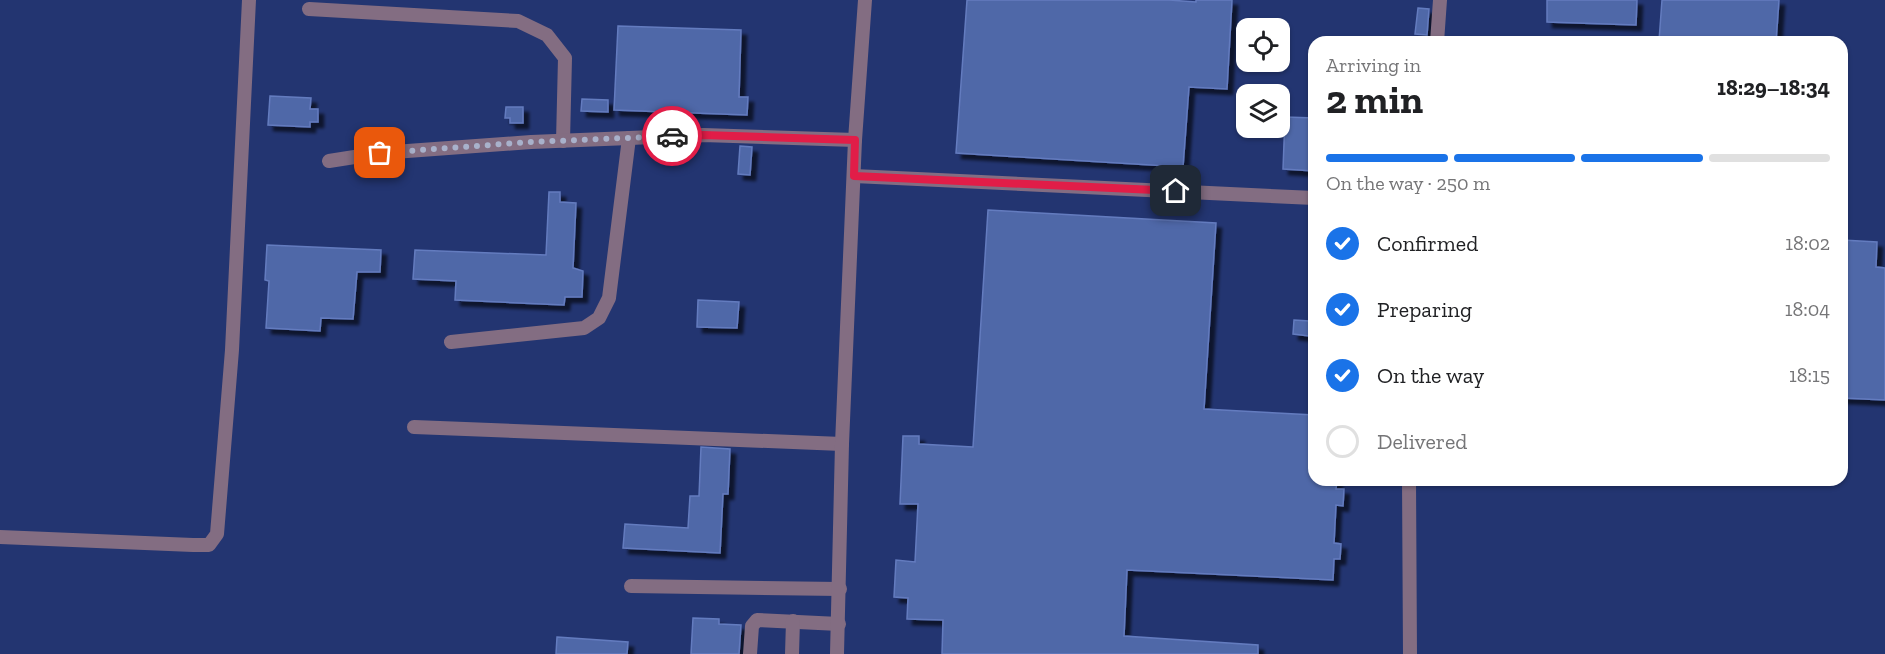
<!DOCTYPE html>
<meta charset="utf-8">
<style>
:root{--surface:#fff;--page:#f6f6f6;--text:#202124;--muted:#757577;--line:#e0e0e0;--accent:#1a73e8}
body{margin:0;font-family:"Zilla Slab",serif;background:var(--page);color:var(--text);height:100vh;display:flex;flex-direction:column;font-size:22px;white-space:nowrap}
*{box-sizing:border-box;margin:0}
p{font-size:20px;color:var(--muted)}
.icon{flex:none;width:33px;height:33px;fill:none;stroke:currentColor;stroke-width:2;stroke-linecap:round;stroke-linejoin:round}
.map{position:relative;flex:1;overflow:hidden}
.drawer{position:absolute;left:1308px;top:36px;width:540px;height:450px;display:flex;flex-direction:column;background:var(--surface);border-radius:18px;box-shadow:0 2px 4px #0004}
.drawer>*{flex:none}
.buttons{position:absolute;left:1236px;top:18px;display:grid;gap:12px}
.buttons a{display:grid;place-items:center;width:54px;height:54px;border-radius:12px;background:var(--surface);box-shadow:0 2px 4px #0004;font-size:30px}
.pin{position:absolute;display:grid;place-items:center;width:51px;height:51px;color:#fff;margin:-26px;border-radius:12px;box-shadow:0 3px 9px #0006}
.courier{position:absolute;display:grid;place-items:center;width:60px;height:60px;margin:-30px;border:4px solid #e11d48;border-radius:50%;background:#fff;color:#222;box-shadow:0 2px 8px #0007}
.summary em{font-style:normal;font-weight:700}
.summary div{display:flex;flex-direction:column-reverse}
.summary{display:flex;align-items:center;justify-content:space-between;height:102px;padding:0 18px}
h1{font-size:39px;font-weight:700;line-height:45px}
.bar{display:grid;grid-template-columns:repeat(4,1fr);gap:9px 6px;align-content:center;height:72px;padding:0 18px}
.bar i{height:8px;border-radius:4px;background:var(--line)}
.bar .on{background:var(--accent)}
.bar p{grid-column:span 4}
ol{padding:0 18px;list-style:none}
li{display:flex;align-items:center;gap:18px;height:66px}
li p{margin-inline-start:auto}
li .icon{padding:6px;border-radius:50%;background:var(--accent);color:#fff;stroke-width:4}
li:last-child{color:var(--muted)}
li i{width:33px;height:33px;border:3px solid var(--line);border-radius:50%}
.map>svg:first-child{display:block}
.building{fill:#5067a8;stroke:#647cbf;stroke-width:1.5;filter:url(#shadow)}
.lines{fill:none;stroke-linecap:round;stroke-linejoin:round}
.minor{stroke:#836d82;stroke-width:14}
.done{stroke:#a8b1cb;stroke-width:6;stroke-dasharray:0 10.8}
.route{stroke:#e11d48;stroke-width:8}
</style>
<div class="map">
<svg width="1885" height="654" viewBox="0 0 1885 654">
<defs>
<filter id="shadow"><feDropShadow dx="5.5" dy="5.5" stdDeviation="1.5" flood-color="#0009"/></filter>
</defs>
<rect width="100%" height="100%" fill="#233571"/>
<g class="building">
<polygon points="967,0 1169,0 1196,2 1196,0 1232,0 1227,89 1189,87 1183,167 956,153"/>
<polygon points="1547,0 1637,0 1636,25 1547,22"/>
<polygon points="1662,0 1779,0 1776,42 1659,41"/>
<polygon points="1418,8 1429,9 1427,35 1415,34"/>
<polygon points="618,26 741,30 739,97 748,97 747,115 614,110"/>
<polygon points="270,96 311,98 310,109 318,109 318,122 310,122 310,127 268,125"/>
<polygon points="582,99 608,100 608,112 581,111"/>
<polygon points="506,107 523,107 523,123 510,123 510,118 505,118"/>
<polygon points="1285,117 1314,118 1314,171 1283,169"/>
<polygon points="740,146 752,147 750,175 738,174"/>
<polygon points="549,192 560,192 560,202 576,203 573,268 583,271 582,297 565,297 564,305 455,300 456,281 413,279 415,250 546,255"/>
<polygon points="988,210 1216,223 1204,409 1314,415 1314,480 1337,480 1336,489 1344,489 1343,506 1336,505 1334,543 1341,544 1340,559 1334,559 1333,580 1127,570 1124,636 1258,645 1258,654 942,654 943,620 907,619 908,598 894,597 896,560 915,562 918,504 900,504 903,436 919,436 919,444 973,447"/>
<polygon points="1842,240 1877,242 1876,267 1885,268 1885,400 1842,398"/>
<polygon points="267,245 381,250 380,272 357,272 353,319 321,318 320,331 266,328 269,281 265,280"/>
<polygon points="698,300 739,302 737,328 697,327"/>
<polygon points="1294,320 1309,321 1309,336 1293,334"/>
<polygon points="701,447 730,449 728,494 723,494 720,553 623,548 625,524 688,528 690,496 699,496"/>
<polygon points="693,618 719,619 719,624 741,625 739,654 691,654"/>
<polygon points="557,637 628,642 627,654 556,654"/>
</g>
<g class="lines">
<g class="minor">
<polyline points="309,9 518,21 547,35 565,58 563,141"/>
<polyline points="1437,42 1440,0"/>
<polyline points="329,161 380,153 531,142 703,135 855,140"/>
<polyline points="854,176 1314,198"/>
<polyline points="451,342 584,328 599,318 609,298 629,138"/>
<polyline points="414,427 842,444"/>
<polyline points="1409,480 1410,654"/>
<polyline points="0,537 193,545 209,545 217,534 232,350 249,0"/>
<polyline points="631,586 840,589"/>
<polyline points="750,654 752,626 757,620 839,624"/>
<polyline points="792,654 793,621"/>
<polyline points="837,654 842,444 855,140 865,0"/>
</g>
</g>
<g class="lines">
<polyline class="done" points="380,153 531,142 672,136"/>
<polyline class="route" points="672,136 703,135 855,140 854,176 1176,191"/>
</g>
</svg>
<div class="buttons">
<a><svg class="icon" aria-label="locate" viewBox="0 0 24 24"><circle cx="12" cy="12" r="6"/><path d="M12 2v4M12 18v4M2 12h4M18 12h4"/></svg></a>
<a><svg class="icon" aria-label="layers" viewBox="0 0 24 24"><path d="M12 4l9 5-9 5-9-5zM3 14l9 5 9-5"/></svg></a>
</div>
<div class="pin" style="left:380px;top:153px;background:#ea580c"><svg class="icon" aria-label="bag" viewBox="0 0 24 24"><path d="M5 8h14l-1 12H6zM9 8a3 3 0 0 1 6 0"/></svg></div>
<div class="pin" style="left:1176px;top:191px;background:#1f2937"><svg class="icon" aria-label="home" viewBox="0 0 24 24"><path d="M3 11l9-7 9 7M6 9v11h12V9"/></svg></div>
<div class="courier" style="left:672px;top:136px"><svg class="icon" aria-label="car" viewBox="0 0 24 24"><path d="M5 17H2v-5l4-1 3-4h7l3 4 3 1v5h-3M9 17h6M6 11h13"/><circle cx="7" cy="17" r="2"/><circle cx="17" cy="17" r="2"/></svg></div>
<section class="drawer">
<div class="summary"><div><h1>2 min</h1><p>Arriving in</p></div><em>18:29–18:34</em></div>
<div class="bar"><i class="on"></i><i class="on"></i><i class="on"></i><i></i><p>On the way · 250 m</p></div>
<ol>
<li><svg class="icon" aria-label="check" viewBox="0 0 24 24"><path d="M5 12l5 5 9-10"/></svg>Confirmed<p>18:02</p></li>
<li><svg class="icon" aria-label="check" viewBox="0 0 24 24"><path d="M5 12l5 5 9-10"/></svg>Preparing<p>18:04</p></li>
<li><svg class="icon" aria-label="check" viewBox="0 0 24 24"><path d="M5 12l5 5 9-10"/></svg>On the way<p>18:15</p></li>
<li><i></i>Delivered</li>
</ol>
</section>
</div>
